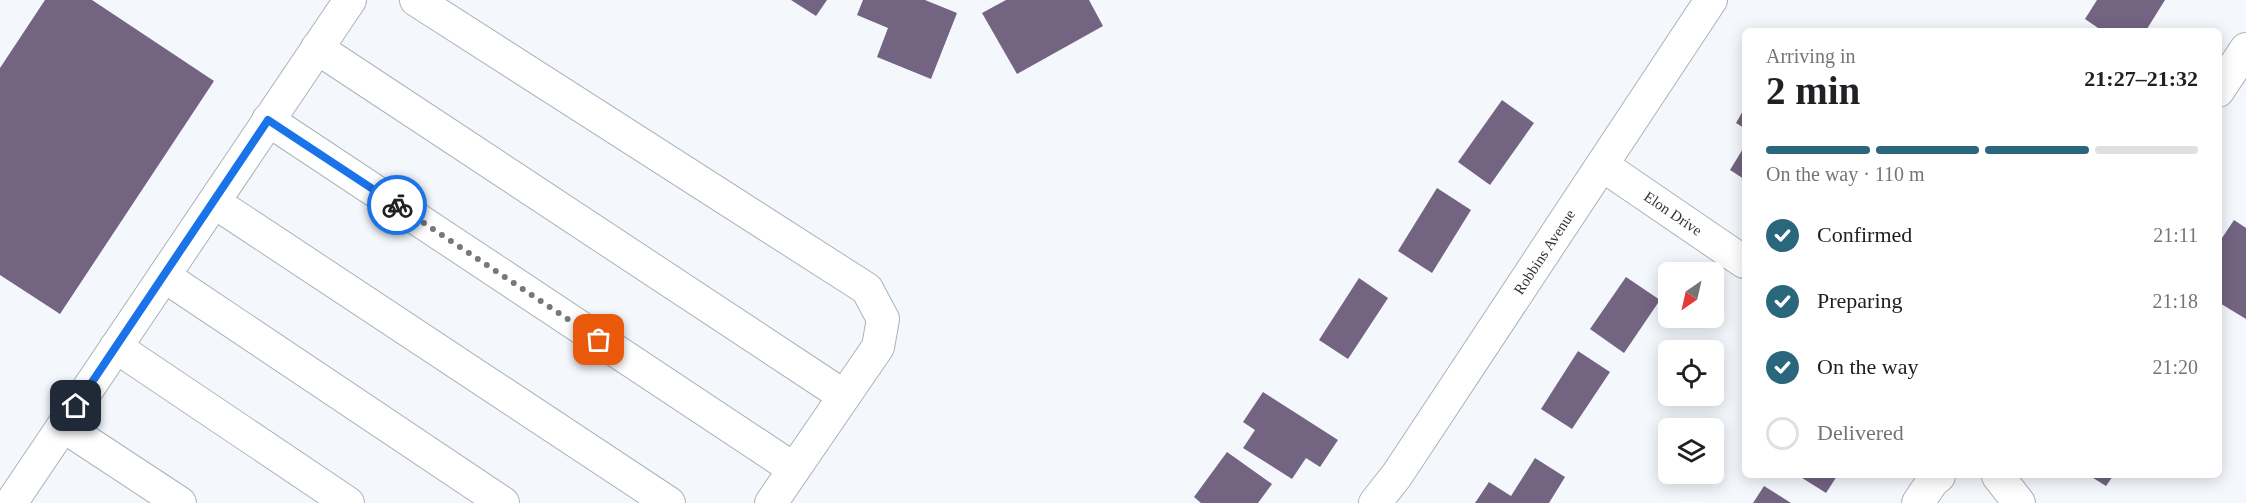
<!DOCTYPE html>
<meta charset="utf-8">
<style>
:root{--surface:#fff;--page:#f6f6f6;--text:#202124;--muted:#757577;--line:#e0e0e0;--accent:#2a677d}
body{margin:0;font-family:Georgia,serif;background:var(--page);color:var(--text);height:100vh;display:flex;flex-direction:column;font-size:22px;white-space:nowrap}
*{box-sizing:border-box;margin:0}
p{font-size:20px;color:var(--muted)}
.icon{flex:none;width:33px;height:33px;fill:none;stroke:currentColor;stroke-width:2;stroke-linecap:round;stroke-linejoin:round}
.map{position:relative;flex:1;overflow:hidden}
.panel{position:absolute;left:1742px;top:28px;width:480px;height:450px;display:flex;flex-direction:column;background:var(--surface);border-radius:9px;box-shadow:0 3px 15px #0003}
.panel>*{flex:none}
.needle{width:39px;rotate:214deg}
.controls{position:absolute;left:1658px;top:262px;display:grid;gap:12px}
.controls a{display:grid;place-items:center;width:66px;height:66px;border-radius:9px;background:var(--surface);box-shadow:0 3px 15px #0003;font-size:30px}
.pin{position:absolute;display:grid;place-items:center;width:51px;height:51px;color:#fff;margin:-26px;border-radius:12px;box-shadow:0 3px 9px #0006}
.courier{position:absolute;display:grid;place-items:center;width:60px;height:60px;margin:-30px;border:4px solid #1a73e8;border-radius:50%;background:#fff;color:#222;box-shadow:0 2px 8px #0007}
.headline em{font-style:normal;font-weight:800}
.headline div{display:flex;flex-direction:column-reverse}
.headline{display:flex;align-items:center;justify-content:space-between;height:102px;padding:0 24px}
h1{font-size:39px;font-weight:800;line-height:45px}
.bar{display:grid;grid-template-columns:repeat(4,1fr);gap:9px 6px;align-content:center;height:72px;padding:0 24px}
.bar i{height:8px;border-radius:4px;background:var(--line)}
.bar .on{background:var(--accent)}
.bar p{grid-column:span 4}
ol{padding:0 24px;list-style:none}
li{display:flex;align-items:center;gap:18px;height:66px}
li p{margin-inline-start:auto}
li .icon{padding:6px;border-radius:50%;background:var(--accent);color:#fff;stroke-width:4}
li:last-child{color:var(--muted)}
li i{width:33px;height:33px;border:3px solid var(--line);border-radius:50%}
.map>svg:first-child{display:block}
.building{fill:#736482}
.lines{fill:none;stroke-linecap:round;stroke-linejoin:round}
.minor-casing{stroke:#acb2bb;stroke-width:34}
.minor{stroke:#fff;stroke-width:32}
.done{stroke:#75787c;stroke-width:6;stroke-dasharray:0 10.8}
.route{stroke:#1a73e8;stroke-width:8}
.labels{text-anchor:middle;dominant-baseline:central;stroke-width:6;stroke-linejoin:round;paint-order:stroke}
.street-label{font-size:15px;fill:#303336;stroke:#fff}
</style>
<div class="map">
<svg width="2246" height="503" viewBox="0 0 2246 503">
<rect width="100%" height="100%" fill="#f4f8fd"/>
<g class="building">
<polygon points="45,0 92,0 214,81 60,314 0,275 0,68"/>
<polygon points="791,0 827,0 816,16"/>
<polygon points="863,0 925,0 957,13 931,79 877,57 888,28 857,15"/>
<polygon points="1006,0 1089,0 1103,26 1017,74 982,13"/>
<polygon points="2097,0 2165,0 2145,32 2104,32 2085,19"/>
<polygon points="1502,100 1534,123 1490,185 1458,162"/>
<polygon points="1744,109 1744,128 1736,123"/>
<polygon points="1744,147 1744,179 1730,170"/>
<polygon points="1437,188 1471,210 1432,273 1398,251"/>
<polygon points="2234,220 2246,228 2246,319 2218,302 2218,244"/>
<polygon points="1626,277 1660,300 1624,353 1590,329"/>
<polygon points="1359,278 1388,298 1348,359 1319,340"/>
<polygon points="1578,351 1610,372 1572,429 1541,409"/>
<polygon points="1263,392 1338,440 1320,467 1306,458 1292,479 1243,448 1255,430 1243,422"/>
<polygon points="1227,452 1272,484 1258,503 1201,503 1194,497"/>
<polygon points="1535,458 1565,477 1549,503 1475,503 1489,482 1511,496"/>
<polygon points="1799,476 1837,476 1826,493"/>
<polygon points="2090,476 2113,476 2106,486"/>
<polygon points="1764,486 1791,503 1753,503"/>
</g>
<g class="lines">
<defs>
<g id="minor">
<polyline points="416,0 867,289 883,319 878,347 771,503"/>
<polyline points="317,48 844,396"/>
<polyline points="2218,91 2246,49"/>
<polyline points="268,120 794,469"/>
<path id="s1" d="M1602,165L1744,262"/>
<polyline points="214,202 669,503"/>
<polyline points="164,276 503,503"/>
<polyline points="116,347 348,503"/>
<polyline points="63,426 180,503"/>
<polyline points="1998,476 2019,503"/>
<polyline points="11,503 350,0"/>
<path id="s2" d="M1375,503L1397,475L1711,0"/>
<polyline points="1918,503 1932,482 1939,476"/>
</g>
</defs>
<use href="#minor" class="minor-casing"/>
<use href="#minor" class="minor"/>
</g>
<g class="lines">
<polyline class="done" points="397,205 599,340"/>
<polyline class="route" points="76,406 268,120 397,205"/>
</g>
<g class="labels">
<g class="street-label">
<text stroke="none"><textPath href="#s1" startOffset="86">Elon Drive</textPath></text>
<text stroke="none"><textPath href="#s2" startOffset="303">Robbins Avenue</textPath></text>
</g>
</g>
</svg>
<div class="controls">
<a><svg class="needle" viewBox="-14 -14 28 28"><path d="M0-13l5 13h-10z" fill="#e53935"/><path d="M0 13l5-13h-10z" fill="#757577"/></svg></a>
<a><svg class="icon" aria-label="locate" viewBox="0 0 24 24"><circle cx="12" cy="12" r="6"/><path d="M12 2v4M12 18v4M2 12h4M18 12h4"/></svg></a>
<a><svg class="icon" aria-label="layers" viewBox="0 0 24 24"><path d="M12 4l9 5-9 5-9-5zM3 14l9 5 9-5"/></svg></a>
</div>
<div class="pin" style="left:599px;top:340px;background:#ea580c"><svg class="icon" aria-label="bag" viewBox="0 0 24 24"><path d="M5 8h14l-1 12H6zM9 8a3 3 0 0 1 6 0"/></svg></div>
<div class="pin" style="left:76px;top:406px;background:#1f2937"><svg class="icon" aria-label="home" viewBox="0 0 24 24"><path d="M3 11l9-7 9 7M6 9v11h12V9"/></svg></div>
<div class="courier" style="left:397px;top:205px"><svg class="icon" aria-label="bike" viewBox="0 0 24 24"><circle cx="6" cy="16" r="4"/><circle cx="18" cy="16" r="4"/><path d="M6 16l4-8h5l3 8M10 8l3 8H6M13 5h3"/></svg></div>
<section class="panel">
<div class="headline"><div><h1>2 min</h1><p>Arriving in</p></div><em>21:27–21:32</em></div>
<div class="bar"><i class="on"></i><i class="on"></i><i class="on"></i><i></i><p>On the way · 110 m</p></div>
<ol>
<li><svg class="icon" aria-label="check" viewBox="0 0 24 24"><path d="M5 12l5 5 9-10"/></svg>Confirmed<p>21:11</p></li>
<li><svg class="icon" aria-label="check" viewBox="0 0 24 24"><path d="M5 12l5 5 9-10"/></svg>Preparing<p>21:18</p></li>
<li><svg class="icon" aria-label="check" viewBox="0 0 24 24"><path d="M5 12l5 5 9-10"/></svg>On the way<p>21:20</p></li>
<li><i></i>Delivered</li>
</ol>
</section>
</div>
